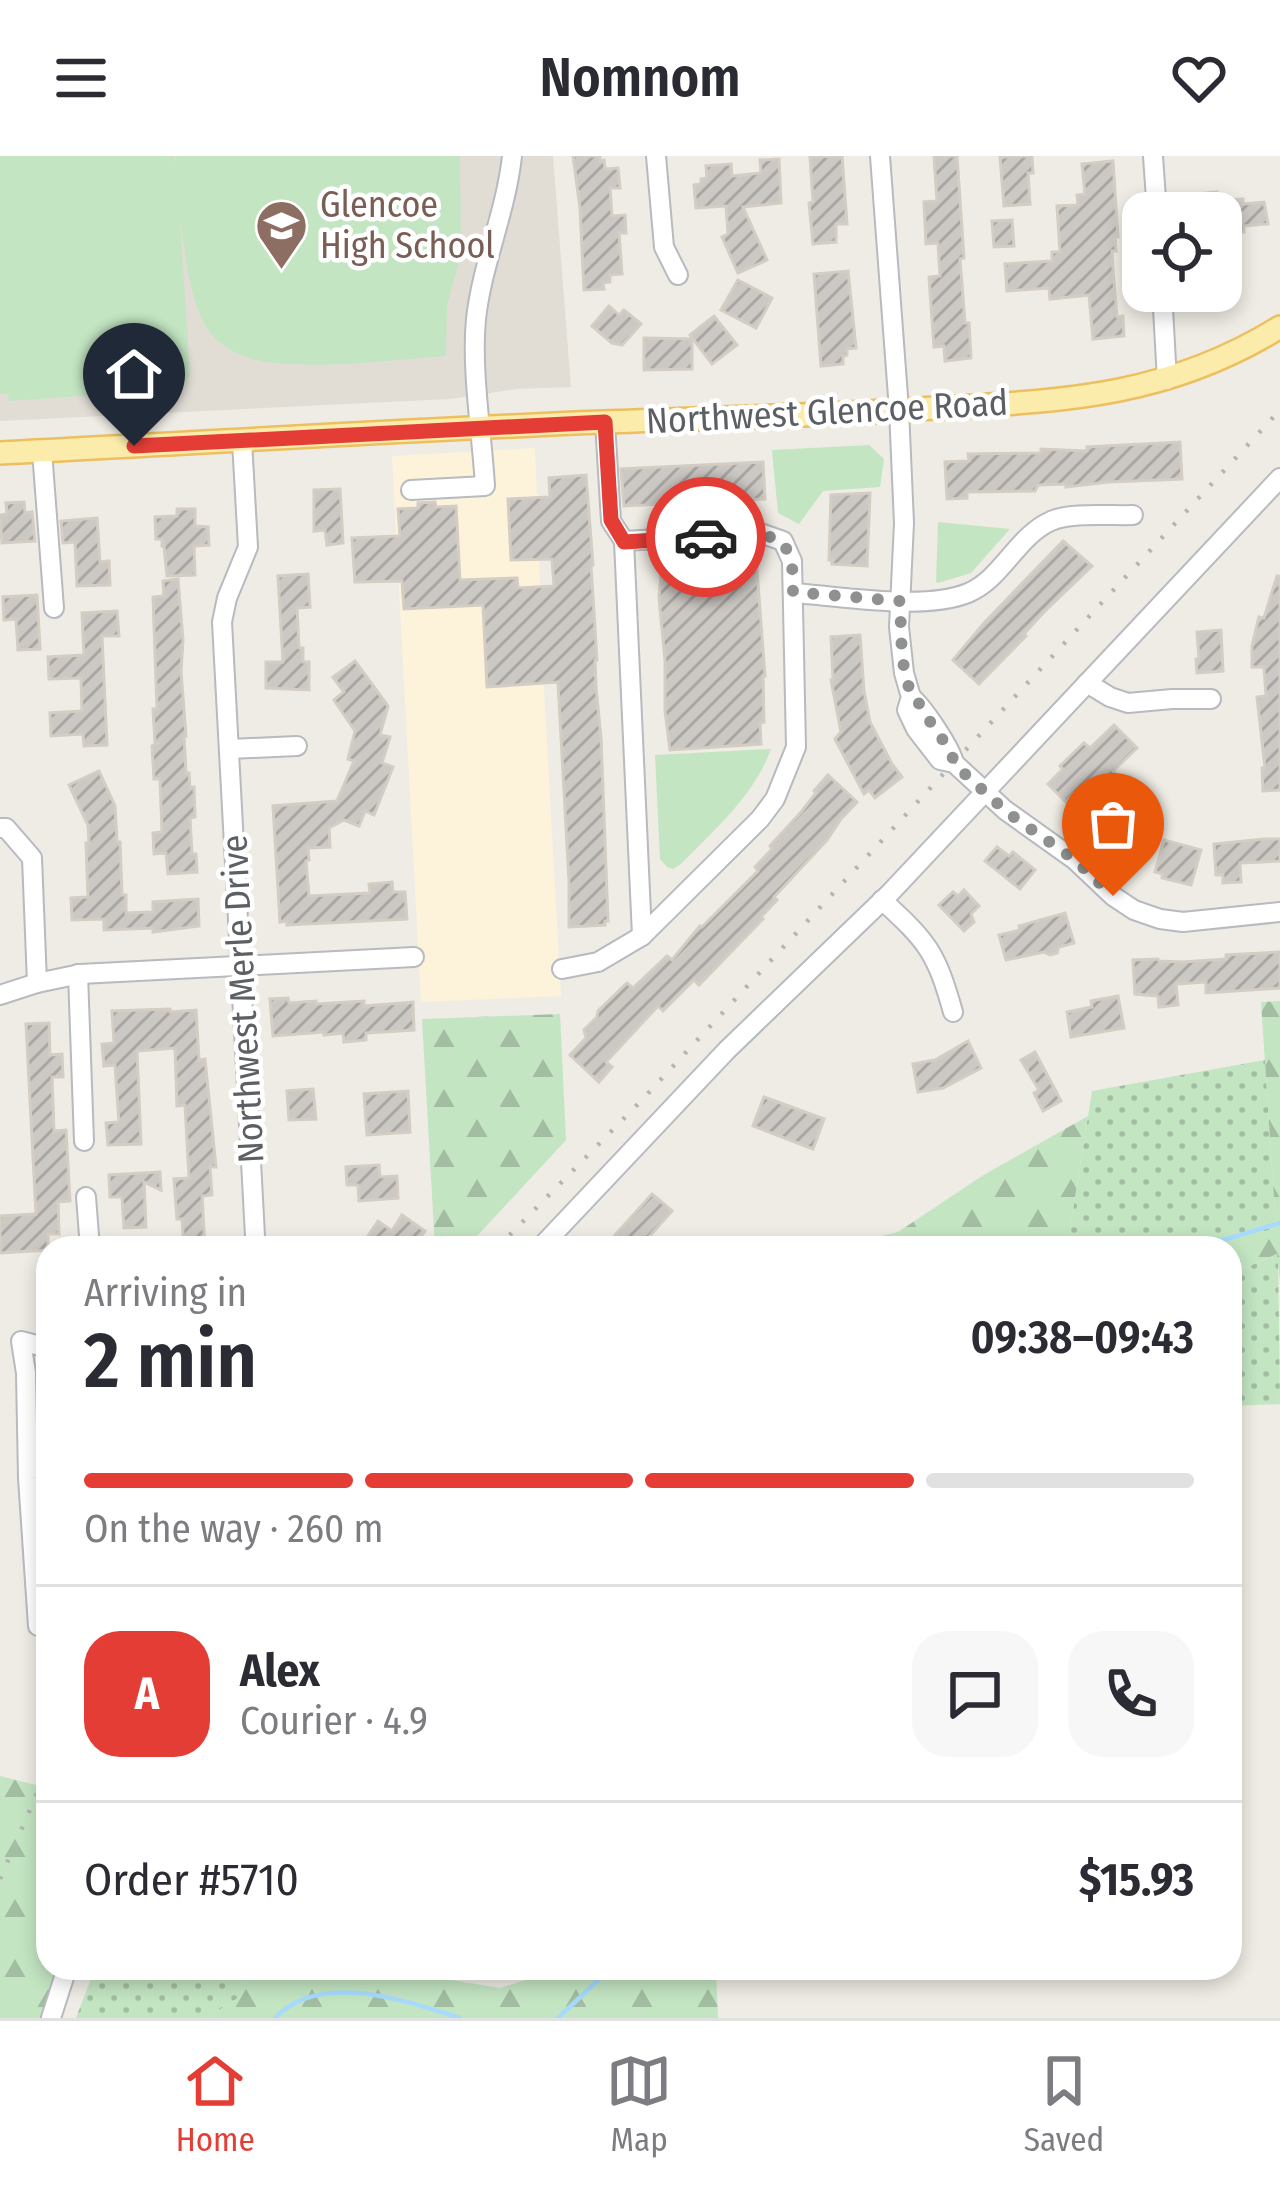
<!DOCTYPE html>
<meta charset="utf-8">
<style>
:root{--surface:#fff;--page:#f7f7f7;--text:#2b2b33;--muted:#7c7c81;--line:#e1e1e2;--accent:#e33d36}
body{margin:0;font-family:"Fira Sans Condensed",sans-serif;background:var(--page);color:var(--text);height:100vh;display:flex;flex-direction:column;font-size:45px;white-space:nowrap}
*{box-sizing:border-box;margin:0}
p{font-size:39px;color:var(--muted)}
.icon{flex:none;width:66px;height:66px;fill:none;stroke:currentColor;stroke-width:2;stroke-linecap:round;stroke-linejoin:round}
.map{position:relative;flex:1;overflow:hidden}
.panel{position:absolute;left:36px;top:1080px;width:1206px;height:744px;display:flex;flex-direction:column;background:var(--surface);border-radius:36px;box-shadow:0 6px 18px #0003}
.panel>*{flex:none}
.fabs{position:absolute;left:1122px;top:36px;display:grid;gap:24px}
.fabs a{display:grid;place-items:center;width:120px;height:120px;border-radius:24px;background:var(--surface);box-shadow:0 6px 18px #0003;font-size:60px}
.pin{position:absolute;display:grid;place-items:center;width:102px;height:102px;color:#fff;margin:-123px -51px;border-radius:50% 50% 50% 0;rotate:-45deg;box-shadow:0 0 12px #0007}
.pin .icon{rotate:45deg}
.courier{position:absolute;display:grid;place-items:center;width:120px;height:120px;margin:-60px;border:9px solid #e33d36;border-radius:50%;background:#fff;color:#222;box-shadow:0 3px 15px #0007}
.headline em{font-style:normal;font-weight:600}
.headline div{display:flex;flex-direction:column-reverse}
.headline{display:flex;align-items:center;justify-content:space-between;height:204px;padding:0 48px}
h1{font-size:78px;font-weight:600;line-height:90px}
.bar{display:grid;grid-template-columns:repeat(4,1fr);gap:18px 12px;align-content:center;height:144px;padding:0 48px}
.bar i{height:15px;border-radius:9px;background:var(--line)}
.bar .selected{background:var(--accent)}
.bar p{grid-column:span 4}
.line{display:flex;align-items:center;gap:30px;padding:0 48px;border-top:3px solid var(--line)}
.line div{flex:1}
.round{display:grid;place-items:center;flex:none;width:126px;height:126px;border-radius:36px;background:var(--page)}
header{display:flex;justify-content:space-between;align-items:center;height:156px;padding:0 48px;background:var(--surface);font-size:54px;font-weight:600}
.tab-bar{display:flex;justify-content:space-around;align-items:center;height:168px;border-top:3px solid var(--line);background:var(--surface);font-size:33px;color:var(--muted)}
.tab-bar a{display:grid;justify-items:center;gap:6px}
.tab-bar .selected{color:var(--accent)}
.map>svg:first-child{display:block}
.commercial{fill:#fdf3db}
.education{fill:#e1ddd5}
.grass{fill:url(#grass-dots)}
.forest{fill:url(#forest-firs)}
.green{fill:#c3e5c2}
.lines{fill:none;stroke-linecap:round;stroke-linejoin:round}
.stream{stroke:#a7dafc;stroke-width:4.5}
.building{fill:url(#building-hatch);stroke:#d3cdc3;stroke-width:3}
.minor-casing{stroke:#b7babe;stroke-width:22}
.major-casing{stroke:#ecbf5f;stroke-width:26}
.minor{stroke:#fff;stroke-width:18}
.major{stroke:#fcecac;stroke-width:21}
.rail{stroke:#b3b4b4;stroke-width:4.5;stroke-dasharray:3 15;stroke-linecap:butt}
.done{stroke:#8f9191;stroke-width:12;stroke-dasharray:0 21.6}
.route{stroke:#e33d36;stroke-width:15}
.labels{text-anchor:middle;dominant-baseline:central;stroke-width:9;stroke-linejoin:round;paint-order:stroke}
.education-label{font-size:36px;fill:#785e54;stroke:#fff;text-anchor:start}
.street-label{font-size:36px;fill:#5c6064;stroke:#fff}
</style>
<header><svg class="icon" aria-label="menu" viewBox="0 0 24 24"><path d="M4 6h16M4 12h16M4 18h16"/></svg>Nomnom<svg class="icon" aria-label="heart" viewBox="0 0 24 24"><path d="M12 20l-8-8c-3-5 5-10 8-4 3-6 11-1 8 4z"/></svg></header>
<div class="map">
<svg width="1280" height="1862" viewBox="0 0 1280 1862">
<defs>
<pattern id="grass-dots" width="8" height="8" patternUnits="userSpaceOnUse" patternTransform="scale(3)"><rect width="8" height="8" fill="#c3e5c2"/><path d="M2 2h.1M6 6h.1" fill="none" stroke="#a2bda1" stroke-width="1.8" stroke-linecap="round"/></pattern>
<pattern id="forest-firs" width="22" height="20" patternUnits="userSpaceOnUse" patternTransform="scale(3)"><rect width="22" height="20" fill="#c3e5c2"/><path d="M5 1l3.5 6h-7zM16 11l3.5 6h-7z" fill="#a2bda1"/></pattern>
<pattern id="building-hatch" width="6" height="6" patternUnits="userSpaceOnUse" patternTransform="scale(3)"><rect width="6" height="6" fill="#ccc8c4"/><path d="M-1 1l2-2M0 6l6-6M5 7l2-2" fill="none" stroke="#a9a6a3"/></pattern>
</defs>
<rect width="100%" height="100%" fill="#eeece4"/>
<polygon class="commercial" points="535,292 544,533 561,840 421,846 392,300"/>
<polygon class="education" points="0,0 553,0 571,231 516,233 450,243 0,265"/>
<g class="grass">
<polygon points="1265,904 1276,1073 1174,1092 1067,1092 1092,935"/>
<polygon points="1278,1098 1280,1248 1230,1250 1230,1118"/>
<polygon points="95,1812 244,1812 241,1840 207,1862 76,1862"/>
</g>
<g class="forest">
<polygon points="1280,845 1280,1126 1277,1098 1230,1118 1230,1092 1174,1092 1276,1073 1261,846"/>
<polygon points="560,858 566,984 466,1092 435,1092 422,863"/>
<polygon points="1088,960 1067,1092 832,1092 898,1076 982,1020"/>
<polygon points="0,1620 48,1632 48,1812 58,1812 41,1862 0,1862"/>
<polygon points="244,1812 407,1812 421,1819 500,1832 554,1815 556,1812 716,1812 718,1862 207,1862 241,1840"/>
</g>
<g class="green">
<path d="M0,0H174L175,8L176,0H460L461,97L447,150L446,200C392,204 313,214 261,205C239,201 219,190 207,172C188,141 186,99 180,65L190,220L179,233L9,245L8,238H0Z"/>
<polygon points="869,289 884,303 880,331 823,335 799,368 778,357 772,294"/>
<polygon points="938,366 1010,373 971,417 938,427 936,426"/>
<path d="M771,593C754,640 715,673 681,708L673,713L667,711L660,703L655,599Z"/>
</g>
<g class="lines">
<g class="stream">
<polyline points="1197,1092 1280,1067"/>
<path d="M275,1862C320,1814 407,1845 460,1862"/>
<polyline points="558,1862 611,1812"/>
</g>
</g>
<g class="building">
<polygon points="573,0 600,0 600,5 604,4 605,13 618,12 620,32 610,32 612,60 625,59 626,77 619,77 622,118 610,119 610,126 603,127 604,133 584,134 580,52"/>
<polygon points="842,0 847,68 836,68 836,86 813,88 809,47 813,46 810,1"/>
<polygon points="934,0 957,0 964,102 960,103 965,167 969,167 971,202 945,205 944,190 934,191 929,121 940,120 938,87 926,88 924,46 937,45"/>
<polygon points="1032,0 1033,17 1028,17 1030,48 1004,50 1000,1"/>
<polygon points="779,3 781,47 743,51 767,104 738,117 722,81 728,78 726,50 696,52 694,29 701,28 701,23 707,22 706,10 731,8 732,20 761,17 760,4"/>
<polygon points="1113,5 1118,81 1115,81 1116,95 1112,95 1113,114 1117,161 1123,160 1124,180 1093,183 1089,139 1050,143 1049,132 1007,135 1005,108 1052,105 1052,96 1060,96 1057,50 1078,49 1077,39 1085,38 1082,8"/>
<polygon points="1217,36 1218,44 1243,43 1243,48 1264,46 1268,68 1244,70 1244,76 1233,77 1236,132 1221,132 1221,57 1190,57 1190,46 1196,46 1196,38"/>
<polygon points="1012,64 1014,90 994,91 992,65"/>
<polygon points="848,115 856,192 847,193 847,199 843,200 843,208 821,210 814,118"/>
<polygon points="738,124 772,142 756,172 721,154"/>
<polygon points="609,150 619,159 624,154 641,168 622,189 612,187 592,170"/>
<polygon points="714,160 737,189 712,208 690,179"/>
<polygon points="644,182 692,183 692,213 644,214"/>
<polygon points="1180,286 1182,323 1108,326 1066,331 1066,328 1038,329 1035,335 967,336 967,342 947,343 945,306 969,305 968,298 1041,297 1041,293 1087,295 1087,291"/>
<polygon points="763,306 765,343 624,350 621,313"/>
<polygon points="586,319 593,409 591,410 597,504 595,504 596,531 601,582 608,765 605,765 605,769 569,771 569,725 558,526 487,531 483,449 404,453 402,425 355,426 352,382 400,380 398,353 418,352 418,347 435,346 436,351 456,350 460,424 517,422 518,432 554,430 552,403 511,404 508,343 550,341 549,322"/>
<polygon points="340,333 343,387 327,389 325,374 314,375 314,334"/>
<polygon points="870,337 867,410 832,408 832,404 829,404 831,339"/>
<polygon points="24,346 25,357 32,356 35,385 2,387 0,359 7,358 6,347"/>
<polygon points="177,353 195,353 195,370 208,371 209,389 194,390 195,419 167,420 164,390 162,390 162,383 156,383 155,361 177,360"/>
<polygon points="97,362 100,406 109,405 110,429 77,430 75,386 63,387 61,365"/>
<polygon points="1063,385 1092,410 1044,456 1024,478 1026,480 979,528 953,504 984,467"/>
<polygon points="756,401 765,520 763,520 764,566 760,567 761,588 670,594 665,555 665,504 659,442 662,407"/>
<polygon points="308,418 310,451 297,452 299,492 303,492 303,506 309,506 309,534 266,532 266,506 283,506 278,420"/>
<polygon points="1277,420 1280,420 1280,634 1263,635 1262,612 1265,612 1257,541 1266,540 1264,511 1252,511 1252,490 1259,461 1264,462"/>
<polygon points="178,423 183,484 181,516 186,580 184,580 186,617 189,617 190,632 194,631 195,661 190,662 192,698 196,698 197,716 168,718 166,697 154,698 153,677 162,676 160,623 154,623 152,590 160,586 155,587 153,553 157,553 153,441 164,440 163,425"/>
<polygon points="37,439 40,493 18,494 16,463 4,464 3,441"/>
<polygon points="117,455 119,480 102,480 107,589 84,590 83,578 51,580 50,557 82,555 81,522 49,523 48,501 84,499 82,457"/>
<polygon points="1221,474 1223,515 1197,517 1196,503 1199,503 1197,476"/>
<polygon points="860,479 864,535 870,566 892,608 902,621 875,642 869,634 864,638 835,583 841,576 831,524 833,524 831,481"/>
<polygon points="355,505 388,550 380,579 390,581 382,607 393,611 374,659 365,655 359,670 344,664 329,672 330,691 308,692 309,704 306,705 309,740 370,737 369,728 392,726 393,736 405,736 407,763 287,769 287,765 280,766 273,650 337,645 354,605 348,603 355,575 334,544 344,536 333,521"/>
<polygon points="1114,569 1137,592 1113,615 1131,637 1125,642 1156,671 1131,697 1096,664 1074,637 1066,646 1048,628 1063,613 1060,610 1084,587 1090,592"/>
<polygon points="99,615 115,650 117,686 120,686 122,739 126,739 126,757 153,756 153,746 198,743 199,770 153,776 153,772 104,774 104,763 72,764 71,742 88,741 86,687 89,687 88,669 69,629"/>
<polygon points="828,619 857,646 841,663 827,684 774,741 777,744 761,761 763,763 699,829 694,824 663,855 658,850 606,906 612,911 599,926 570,899 586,882 584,874 597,861 598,855 627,827 633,832 667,800 672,804 700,770 702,771 758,715 755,711 772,693 770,690 802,655 816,637 814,635"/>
<polygon points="1264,683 1280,683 1280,705 1240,707 1241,726 1223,727 1223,719 1216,719 1214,688"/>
<polygon points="1164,684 1201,694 1191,729 1162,722 1163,718 1155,716"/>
<polygon points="997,691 1009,700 1013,696 1035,714 1020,733 985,705"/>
<polygon points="964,734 979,750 971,758 974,766 964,775 939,749 953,736 958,740"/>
<polygon points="1065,757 1074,787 1059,791 1057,797 1050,799 1044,796 1006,804 999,779 1020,774 1019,770"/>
<polygon points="1280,796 1280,832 1206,837 1206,826 1176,828 1178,849 1159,851 1158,840 1135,838 1133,804 1158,803 1159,805 1183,806 1226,803 1226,799"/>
<polygon points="1118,840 1124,872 1071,881 1067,856 1092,851 1091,845"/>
<polygon points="288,842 289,847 316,845 316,848 364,845 364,850 413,846 414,874 366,877 366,884 344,886 343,877 324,879 324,876 273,880 270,843"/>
<polygon points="170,853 170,856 196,854 199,904 205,903 216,1011 210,1011 212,1039 202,1040 205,1092 184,1092 182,1063 177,1063 174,1023 189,1022 185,949 177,950 175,892 137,895 141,988 108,989 106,967 119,966 115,909 104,910 102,888 114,887 112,855"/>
<polygon points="49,867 50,899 62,898 63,921 52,921 54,975 66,974 70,1045 58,1046 59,1078 48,1078 48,1094 0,1097 0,1060 36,1058 26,868"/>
<polygon points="968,885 981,912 943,932 918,936 913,908 935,904"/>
<polygon points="1035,896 1061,945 1043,955 1034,937 1039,934 1021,904"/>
<polygon points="313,933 316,963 289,964 287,935"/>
<polygon points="408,935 410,976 367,979 364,938"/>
<polygon points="764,941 824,963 813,993 753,970"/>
<polygon points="379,1009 380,1021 397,1020 398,1042 359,1045 358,1029 347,1029 346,1011"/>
<polygon points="160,1016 161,1034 144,1026 146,1071 124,1072 122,1041 110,1041 109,1019"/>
<polygon points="652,1038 672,1055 647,1083 657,1092 630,1092 615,1079"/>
<polygon points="402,1059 425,1075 413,1092 360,1092 378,1065 392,1075"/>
</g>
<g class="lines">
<defs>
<g id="minor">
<polyline points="656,0 664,91 678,119"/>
<polyline points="880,0 899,254 904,367 899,471 904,517 911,541 907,554 916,573 940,604 954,607 1005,654 1075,704 1113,740 1134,754 1160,763 1183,766 1280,756"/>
<polyline points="1153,0 1157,57"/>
<polyline points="1162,135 1167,224"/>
<polyline points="605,266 611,365 624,385 642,780"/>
<polyline points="242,285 248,391 227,442 222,466 255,1080 254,1092"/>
<polyline points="42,295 54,452"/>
<path d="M411,334L485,330C482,278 471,214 476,163C482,108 506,56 512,0"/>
<path d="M793,437C841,440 924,455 968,437C1002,423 1017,380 1051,365C1070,356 1111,360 1133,359"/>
<polyline points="1087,527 1110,541 1128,547 1172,543 1211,543"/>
<path d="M911,541C923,551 951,592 954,607"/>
<polyline points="230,593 297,590"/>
<polyline points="0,672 6,672 32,702 37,827"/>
<path d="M882,744C928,786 936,796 953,856"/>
<polyline points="562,813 598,806 642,780 760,663 775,643 796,591 792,405 783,385 760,377 624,385"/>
<polyline points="78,818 84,985"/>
<polyline points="0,839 37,827 80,818 414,801"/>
<polyline points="86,1041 90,1092"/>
<polyline points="540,1092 727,894 890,737 1280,322"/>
<polyline points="38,1470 28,1322 26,1217 21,1185 48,1192"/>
<polyline points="51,1862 67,1812"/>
</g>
<path id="major" d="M0,297C200,287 401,274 602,266C708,262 814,260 921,253C1053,245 1163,244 1280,171"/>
</defs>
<use href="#minor" class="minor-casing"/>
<use href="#major" class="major-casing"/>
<use href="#minor" class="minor"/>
<use href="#major" class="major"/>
<g class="rail">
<polyline points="497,1092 640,946 1280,254"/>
<polyline points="0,1723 48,1612"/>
</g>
</g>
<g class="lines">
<polyline class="done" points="706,381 760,377 783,386 792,405 793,436 900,445 902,502 911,541 922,550 934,573 951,594 954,608 1008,657 1075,704 1113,740"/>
<polyline class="route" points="134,290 605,266 611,364 624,386 706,381"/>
</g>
<defs>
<symbol id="school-pin" viewBox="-11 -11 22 30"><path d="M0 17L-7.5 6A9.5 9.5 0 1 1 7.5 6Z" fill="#8d6e63" stroke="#fff"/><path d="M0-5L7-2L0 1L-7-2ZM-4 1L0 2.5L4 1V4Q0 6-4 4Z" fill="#fff"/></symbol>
</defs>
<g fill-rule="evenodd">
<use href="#school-pin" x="252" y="40" width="59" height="81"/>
</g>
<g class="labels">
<g class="education-label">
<text x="320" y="49">Glencoe<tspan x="320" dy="41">High School</tspan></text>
</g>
<g class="street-label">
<text transform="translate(827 256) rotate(-3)">Northwest Glencoe Road</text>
<text transform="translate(243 843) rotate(-93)">Northwest Merle Drive</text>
</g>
</g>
</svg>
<div class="fabs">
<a><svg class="icon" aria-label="locate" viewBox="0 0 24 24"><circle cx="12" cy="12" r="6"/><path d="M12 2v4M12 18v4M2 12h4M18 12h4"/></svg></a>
</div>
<div class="pin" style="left:1113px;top:740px;background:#ea580c"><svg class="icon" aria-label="bag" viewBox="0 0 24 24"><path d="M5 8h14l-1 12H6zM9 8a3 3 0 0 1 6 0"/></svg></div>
<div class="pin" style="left:134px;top:290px;background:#1f2937"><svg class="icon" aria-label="home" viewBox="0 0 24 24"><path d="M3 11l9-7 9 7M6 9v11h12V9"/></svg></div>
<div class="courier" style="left:706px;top:381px"><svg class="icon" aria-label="car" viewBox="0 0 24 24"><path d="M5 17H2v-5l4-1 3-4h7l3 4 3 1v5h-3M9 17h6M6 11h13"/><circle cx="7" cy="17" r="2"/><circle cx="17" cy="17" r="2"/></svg></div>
<section class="panel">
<div class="headline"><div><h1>2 min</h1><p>Arriving in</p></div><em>09:38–09:43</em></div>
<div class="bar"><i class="selected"></i><i class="selected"></i><i class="selected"></i><i></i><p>On the way · 260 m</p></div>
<div class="line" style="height:216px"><b class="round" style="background:var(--accent);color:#fff">A</b><div><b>Alex</b><p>Courier · 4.9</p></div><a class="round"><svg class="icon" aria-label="chat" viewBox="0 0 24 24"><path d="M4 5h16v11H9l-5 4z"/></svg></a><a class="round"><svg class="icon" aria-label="phone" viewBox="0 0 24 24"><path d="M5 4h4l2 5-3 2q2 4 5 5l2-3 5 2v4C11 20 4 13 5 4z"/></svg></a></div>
<div class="line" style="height:156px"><div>Order #5710</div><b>$15.93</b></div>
</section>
</div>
<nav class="tab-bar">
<a class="selected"><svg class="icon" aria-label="home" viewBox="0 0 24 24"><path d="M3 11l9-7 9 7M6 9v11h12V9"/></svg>Home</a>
<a><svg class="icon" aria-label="map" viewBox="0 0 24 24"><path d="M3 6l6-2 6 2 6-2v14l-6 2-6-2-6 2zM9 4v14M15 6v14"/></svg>Map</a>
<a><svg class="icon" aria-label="saved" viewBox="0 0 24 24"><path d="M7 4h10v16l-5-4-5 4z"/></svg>Saved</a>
</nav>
